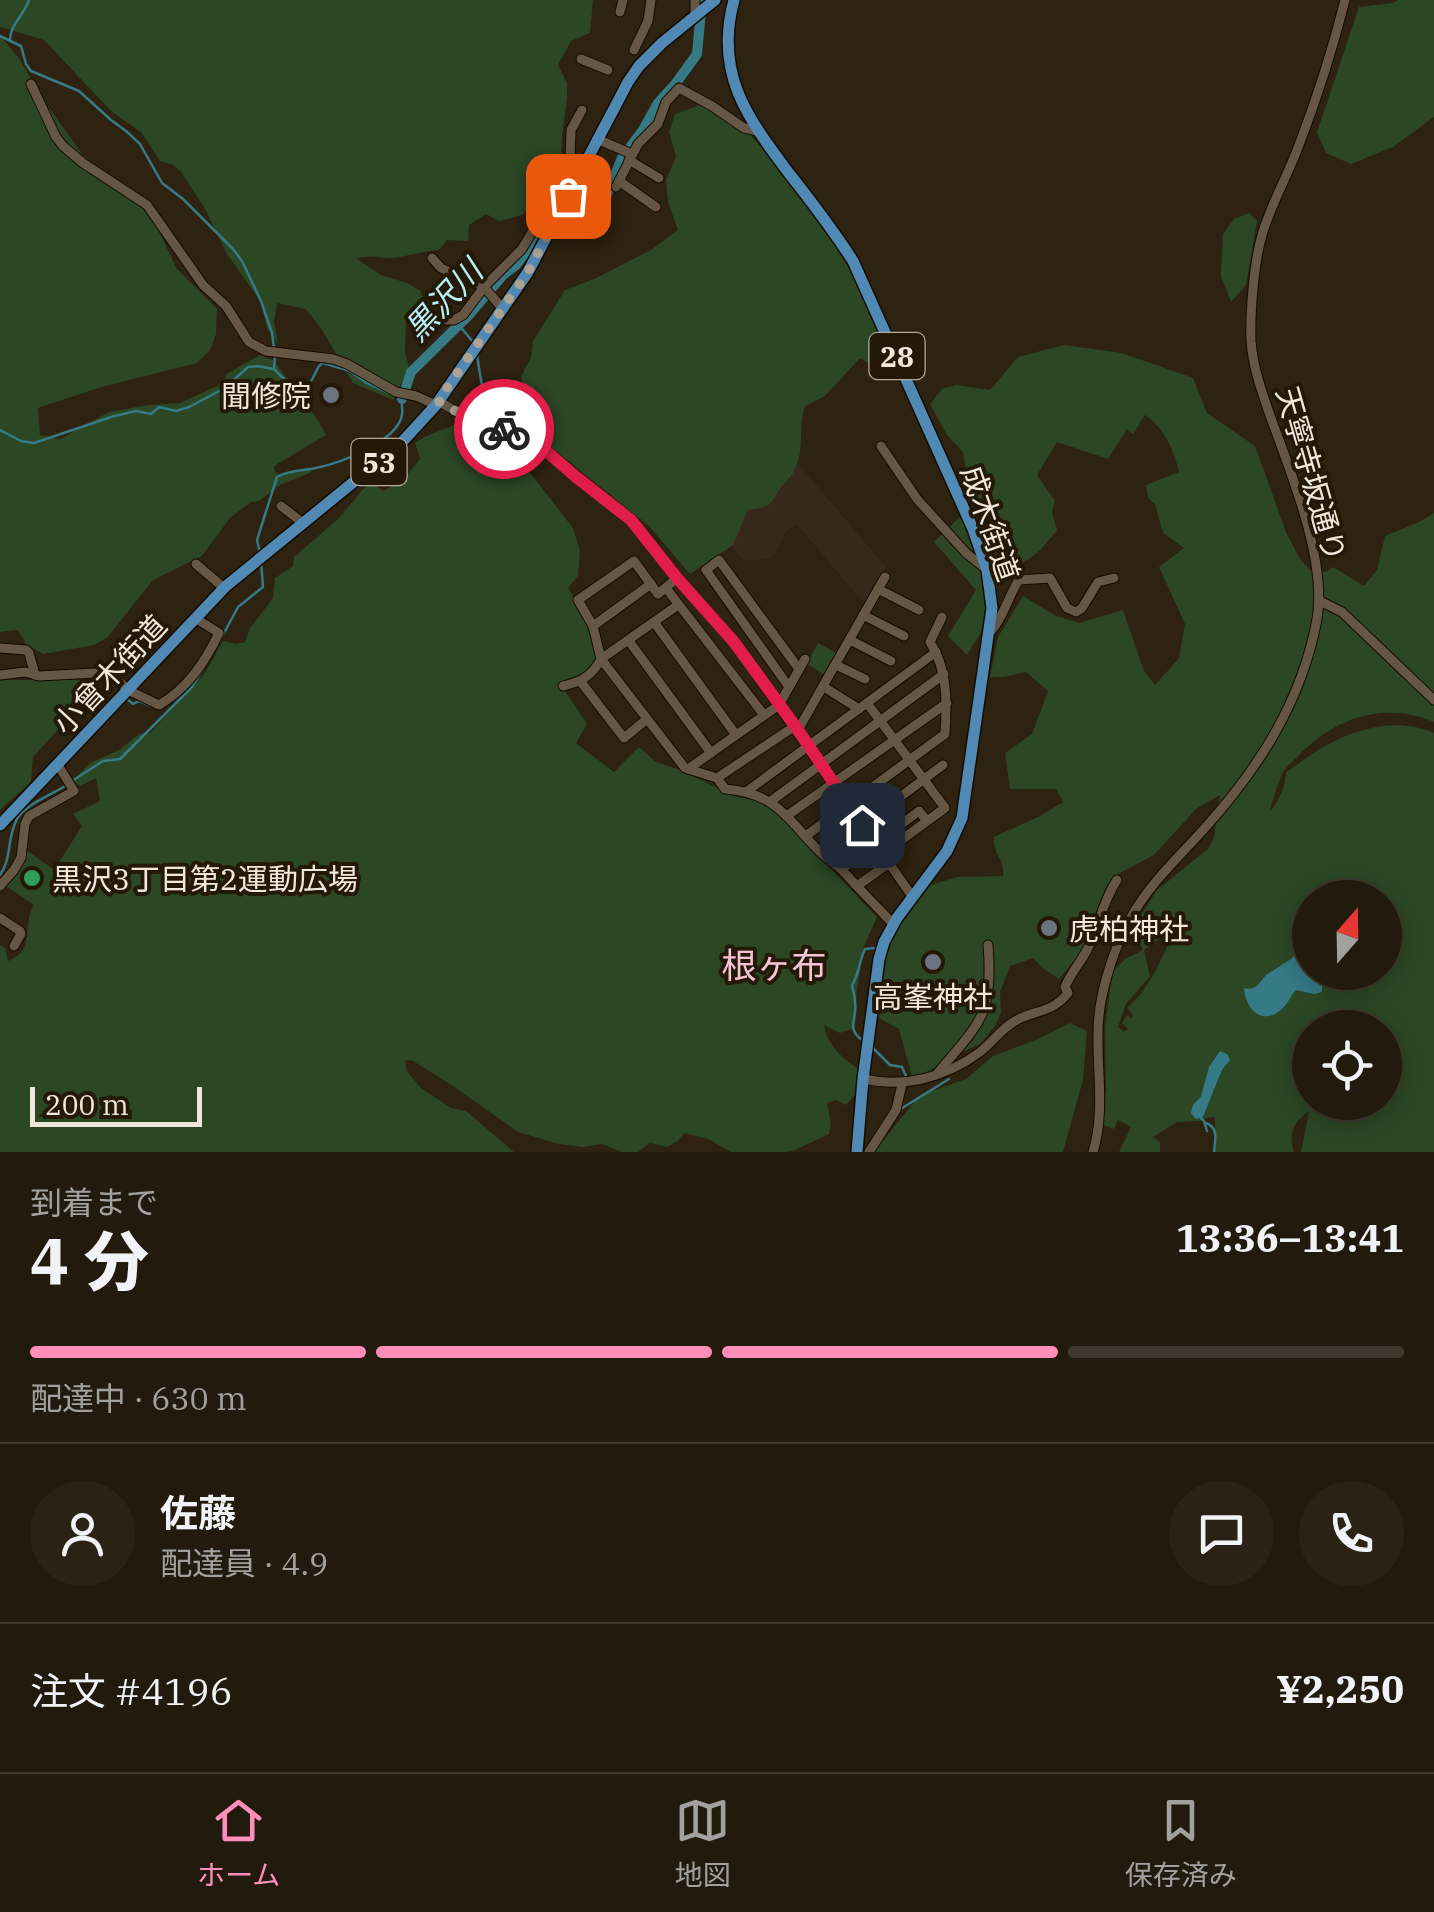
<!DOCTYPE html>
<html lang="ja">
<meta charset="utf-8">
<style>
:root{--surface:#221a0c;--page:#2a2315;--text:#f1f3f6;--muted:#a2a19d;--line:#3f382d;--accent:#ff8eba}
body{margin:0;font-family:"IBM Plex Serif","Noto Sans JP",serif;background:var(--page);color:var(--text);height:100vh;display:flex;flex-direction:column;font-size:38px;white-space:nowrap}
*{box-sizing:border-box;margin:0}
p{font-size:32px;color:var(--muted)}
.icon{flex:none;width:55px;height:55px;fill:none;stroke:currentColor;stroke-width:2;stroke-linecap:round;stroke-linejoin:round}
.map{position:relative;height:1152px;overflow:hidden}
.panel{display:flex;flex-direction:column;background:var(--surface);flex:1}
.panel>*{flex:none}
.needle{width:65px;rotate:20deg}
.tools{position:absolute;left:1292px;top:880px;display:grid;gap:20px}
.tools a{display:grid;place-items:center;width:110px;height:110px;border-radius:50%;background:var(--surface);box-shadow:0 5px 25px #0003,0 0 0 2px var(--line);font-size:50px}
.scale{position:absolute;left:30px;bottom:25px;width:172px;box-sizing:border-box;padding-left:10px;border:5px solid #f1e8dd;border-top:0;font-size:28px;line-height:35px;white-space:nowrap;color:#f1e8dd;-webkit-text-stroke:8px #241807;paint-order:stroke}
.pin{position:absolute;display:grid;place-items:center;width:85px;height:85px;color:#fff;margin:-42px;border-radius:20px;box-shadow:0 5px 15px #0006}
.courier{position:absolute;display:grid;place-items:center;width:100px;height:100px;margin:-50px;border:8px solid #e11d48;border-radius:50%;background:#fff;color:#222;box-shadow:0 2px 12px #0007}
.head em{font-style:normal;font-weight:800}
.head div{display:flex;flex-direction:column-reverse}
.head{display:flex;align-items:center;justify-content:space-between;height:170px;padding:0 30px}
h1{font-size:65px;font-weight:800;line-height:75px}
.bar{display:grid;grid-template-columns:repeat(4,1fr);gap:15px 10px;align-content:center;height:120px;padding:0 30px}
.bar i{height:12px;border-radius:8px;background:var(--line)}
.bar .on{background:var(--accent)}
.bar p{grid-column:span 4}
.line{display:flex;align-items:center;gap:25px;padding:0 30px;border-top:2px solid var(--line)}
.line div{flex:1}
.round{display:grid;place-items:center;flex:none;width:105px;height:105px;border-radius:52px;background:var(--page)}
.tabs{display:flex;justify-content:space-around;align-items:center;height:140px;border-top:2px solid var(--line);background:var(--surface);font-size:28px;color:var(--muted)}
.tabs a{display:grid;justify-items:center;gap:5px}
.tabs .on{color:var(--accent)}
.map>svg:first-child{display:block}
.commercial{fill:#37281c}
.green{fill:#2b4724;fill-rule:evenodd}
.water{fill:#357a85}
.lines{fill:none;stroke-linecap:round;stroke-linejoin:round}
.stream{stroke:#357a85;stroke-width:2.5}
.river{stroke:#357a85;stroke-width:10}
.minor-casing{stroke:#160b00;stroke-width:11}
.major-casing{stroke:#160b00;stroke-width:14}
.minor{stroke:#655743;stroke-width:9}
.major{stroke:#5089b3;stroke-width:11}
.done{stroke:#ada395;stroke-width:10;stroke-dasharray:0 18}
.route{stroke:#e11d48;stroke-width:12}
.worship-dot{fill:#6b7280;stroke:#241807;stroke-width:4}
.leisure-dot{fill:#2e9e5b;stroke:#241807;stroke-width:4}
.labels{text-anchor:middle;dominant-baseline:central;stroke-width:8;stroke-linejoin:round;paint-order:stroke}
.shield{fill:#241807;stroke:#b4aa9d;stroke-width:2.5}
.shield-label{font-size:28px;font-weight:bold;fill:#f1e8dd}
.poi-label{font-size:30px;fill:#f1e8dd;stroke:#241807;text-anchor:start}
.street-label{font-size:30px;fill:#f1e8dd;stroke:#241807}
.water-label{font-size:32px;font-style:italic;fill:#b4eef9;stroke:#241807}
.quarter-label{font-size:35px;fill:#f6c4d5;stroke:#241807}
</style>
<div class="map">
<svg width="1434" height="1152" viewBox="0 0 1434 1152">
<rect width="100%" height="100%" fill="#2e2210"/>
<polygon class="commercial" points="796,461 886,567 865,605 797,524 785,533 774,556 765,559 751,561 741,558 727,541 747,507"/>
<g class="green">
<path d="M0,0H593L590,33L571,41L558,65L567,83V99L562,136L561,183L554,195L532,199L523,215L499,221L486,214L469,225L468,241L447,240L439,250C422,251 406,257 390,258C377,258 368,254 357,259L381,275L407,283L421,291L423,300L406,320L405,352L409,367L393,400L353,383L321,328L306,309L277,303L274,322L278,344L267,328L261,302L227,254L205,209L181,172L173,165L160,161L142,133L111,111L44,40L0,27Z"/>
<polygon points="1398,0 1434,0 1434,117 1393,147 1351,164 1326,153 1317,132 1359,7 1393,3"/>
<polygon points="0,35 19,58 42,98 83,155 112,179 137,194 153,219 177,269 217,309 216,334 210,350 197,363 102,387 38,408 40,435 60,439 109,412 148,405 180,403 219,385 228,373 260,355 273,360 318,420 326,435 274,466 275,473 284,475 308,468 312,472 280,485 259,501 251,502 230,518 202,556 153,580 107,638 94,645 43,654 27,645 18,630 0,632"/>
<path d="M703,104L726,110L776,162L837,243L864,288L887,349L893,377L860,358L825,396L805,406C798,426 805,452 794,471C791,478 783,483 779,490C768,509 769,506 748,510L733,545L690,574L649,526L540,438L527,408L521,377L531,357L533,341L565,290L594,279L651,250L678,230L668,202L666,180L676,157L669,132L675,114Z"/>
<polygon points="1249,213 1257,221 1246,285 1231,302 1221,276 1223,234 1234,219"/>
<path d="M1064,345L1122,353L1193,378L1207,413L1255,446L1286,532L1300,559L1310,570L1326,572L1333,567L1364,586L1377,570L1385,536L1419,522L1434,513V722C1384,700 1333,719 1298,756C1292,762 1286,767 1282,774C1277,786 1273,800 1269,812C1278,804 1286,785 1286,772C1295,767 1303,760 1312,754C1347,731 1393,715 1434,733V1152H1301L1309,1111C1293,1122 1288,1134 1294,1152H1215V1117L1206,1118L1200,1121L1177,1122L1153,1137L1160,1142V1152H1119L1131,1127L1118,1120L1114,1129L1103,1125L1106,1089L1105,1028L1112,973L1125,959L1143,950L1133,928L1157,890L1208,849L1214,837L1220,795L1196,809L1154,855L1114,876L1082,951L1059,979L1044,969L1033,958L1010,966L1000,992L1001,1013L995,1026L981,1043L965,1051L957,1043C942,1062 937,1071 912,1077L899,1029L879,1018L878,987L890,940L925,887L957,877L1003,876C1005,857 993,857 994,837L1042,815L1063,802L1056,789H1010L1005,753L1032,734L1048,691L1026,672L1004,677H990L998,637L1023,596L1056,616L1079,623L1123,610L1144,671L1155,685L1179,658L1185,624L1159,567L1184,548L1163,533L1155,504L1148,498L1146,485L1179,472C1174,450 1164,428 1145,415L1133,434L1127,429L1108,459L1057,442L1037,475L1055,501L1052,512L1057,530C1037,555 1030,564 997,569V589L986,596L983,629L967,655L948,636L976,590L934,542L961,516L981,521L968,482L963,452L947,435L930,404L942,389L956,385L990,390L1018,357ZM1310,898H1385V972H1310ZM1177,926L1155,972L1141,994L1127,1008L1133,1015L1132,1018L1127,1015L1122,1023L1128,1029L1124,1032L1118,1027L1126,1004L1150,976L1144,950ZM1310,1028H1385V1102H1310ZM1230,1060L1222,1070L1203,1117L1196,1119L1193,1105Z"/>
<path d="M477,416L522,450L519,436L528,438L539,462L528,466L524,455L527,469L573,528L580,551L578,576L568,588C585,614 592,630 597,661L588,670L561,685L587,724L576,743L614,772L639,747L656,762L680,770L734,796L767,803L787,819L827,865L877,917L864,946L857,988L855,1028L840,1033L824,1025C827,1045 843,1059 860,1070L855,1095L846,1105L836,1100L827,1103L831,1123L829,1134L795,1150L787,1152H731L708,1139L684,1133L678,1141L667,1147L650,1143L638,1152H622L602,1144L583,1147L559,1144L518,1132L453,1086L413,1061L405,1060L407,1071L421,1088L451,1108L466,1111L514,1152H0V945L5,948L8,961C37,950 21,925 34,905L6,886L25,849L54,870L82,826L73,814L100,801L96,778L80,786L72,781L90,763L119,750L139,734L150,733L205,673L223,641L237,644L245,642L250,628L273,598L275,578L293,566L294,557L338,519L370,481L383,491L402,481L420,459L415,443L424,437Z"/>
<polygon points="818,643 838,654 827,676 807,664"/>
<polygon points="0,680 85,680 90,695 33,757 31,782 0,810"/>
<polygon points="1070,1023 1087,1031 1083,1080 1063,1152 874,1152 920,1095 966,1079 993,1056 1038,1039"/>
</g>
<g class="water">
<path d="M1300,949H1310V972L1322,973V992L1314,994L1296,990C1292,994 1290,999 1287,1003C1269,1028 1246,1015 1244,988L1250,989L1257,986L1266,975L1291,959Z"/>
<polygon points="1220,1051 1227,1054 1230,1060 1222,1070 1203,1117 1196,1119 1191,1113 1193,1105 1201,1096 1209,1067"/>
</g>
<g class="lines">
<g class="stream">
<polyline points="0,36 21,46 26,64 31,71 79,91 111,120 126,131 140,144 162,183 183,199 233,249 242,261 261,301 272,333 275,356 274,369 298,393 304,395 319,366 323,363 350,371 365,382 389,393"/>
<path d="M10,41C9,26 24,15 29,0"/>
<polyline points="459,325 473,342"/>
<path d="M477,354C484,403 484,415 534,434"/>
<polyline points="0,430 21,441 34,443 111,417 136,411 151,414 159,407 176,411 189,407 225,388 248,367 258,366 273,369"/>
<path d="M260,553L257,540L277,477C289,470 303,471 316,468C340,463 397,442 402,415C403,409 401,404 402,399L396,396"/>
<polyline points="215,650 238,607 263,587 261,561"/>
<polyline points="127,699 133,704 139,701 151,706"/>
<polyline points="72,781 103,761 120,759 192,687 203,669"/>
<path d="M0,875C12,859 7,836 17,819C26,804 51,795 65,786"/>
<path d="M862,1040C845,1028 858,1018 855,1002C855,996 853,991 852,985C859,976 859,961 865,949L874,948"/>
<polyline points="873,1048 890,1065 902,1067 906,1076"/>
<polyline points="899,1110 949,1079"/>
<polyline points="1201,1118 1204,1121 1207,1131"/>
<path d="M1206,1123C1219,1128 1215,1140 1214,1152"/>
</g>
<polyline class="river" points="402,399 411,372 468,316 503,275 516,265 550,221 583,215 603,204 622,158 643,130 658,103 676,83 697,54 702,0"/>
<defs>
<g id="minor">
<polyline points="695,0 695,14"/>
<polyline points="620,12 623,0"/>
<polyline points="634,50 648,21 651,0"/>
<polyline points="581,59 608,70"/>
<polyline points="31,84 56,137 63,146 83,163 147,205 203,285 226,306 249,342 266,351 333,359 347,364 396,392 416,396 436,405"/>
<polyline points="597,139 632,154"/>
<polyline points="629,160 659,178"/>
<polyline points="619,181 656,207"/>
<polyline points="616,187 638,144 658,124 666,102 679,88 712,106 744,128 757,131"/>
<polyline points="569,189 571,130 582,110"/>
<polyline points="432,258 441,268 484,287 502,308"/>
<polyline points="446,320 454,320 463,315 484,287 522,249 535,227 545,216 561,211"/>
<polyline points="438,401 459,413 486,416 503,429 530,437 575,477 631,520 677,578 734,642 912,896"/>
<polyline points="881,446 917,499 967,554 985,568"/>
<polyline points="281,506 303,523"/>
<polyline points="196,564 224,588"/>
<polyline points="666,588 764,715"/>
<polyline points="878,589 919,610"/>
<polyline points="1320,601 1342,612 1434,700"/>
<path d="M678,605L601,659L685,768L717,778L725,789C777,793 787,819 820,852C828,859 837,865 844,872C860,890 877,907 893,924"/>
<polyline points="863,615 904,636"/>
<polyline points="654,622 736,735"/>
<polyline points="593,626 651,584"/>
<path d="M991,631C1004,617 1008,596 1019,580L1050,578L1067,608L1076,612L1082,608L1098,582L1114,578"/>
<polyline points="850,640 891,661"/>
<polyline points="629,641 711,753"/>
<polyline points="1,648 26,650 29,653 35,675"/>
<polyline points="836,665 865,679"/>
<path d="M0,675L25,672L39,676L95,673L121,683L128,690L159,705C188,688 205,662 219,633L195,618"/>
<polyline points="581,682 624,738 647,719"/>
<path d="M563,686C581,682 592,676 601,659L593,626L578,600L634,561L658,594L677,578"/>
<polyline points="789,687 706,570 719,560 799,669"/>
<polyline points="824,687 859,709"/>
<polyline points="867,703 945,808 882,854"/>
<polyline points="798,730 885,577"/>
<polyline points="688,769 779,705 805,659"/>
<polyline points="717,778 795,726"/>
<polyline points="746,792 936,652"/>
<polyline points="771,801 944,674"/>
<polyline points="788,815 947,703"/>
<path d="M807,835L945,734C947,703 948,670 930,642L942,617"/>
<polyline points="824,854 943,765"/>
<polyline points="842,869 919,811 927,821"/>
<polyline points="0,886 14,870 21,858 25,824 29,816 74,791 58,765"/>
<polyline points="857,886 889,863"/>
<polyline points="0,918 20,931 21,934 14,946"/>
<polyline points="1095,929 1120,941"/>
<path d="M936,1075C979,1023 994,1017 988,945"/>
<path d="M863,1079C904,1088 945,1078 980,1052C992,1043 1002,1028 1015,1021C1036,1009 1051,1014 1068,993L1065,987C1071,973 1080,963 1087,950C1099,927 1102,902 1117,880"/>
<polyline points="869,1152 896,1110 902,1084"/>
<path d="M1093,1152C1105,1112 1097,1073 1098,1032C1098,998 1112,953 1128,923C1146,887 1177,859 1204,829C1259,768 1302,701 1317,619C1327,562 1292,475 1272,421C1263,395 1253,369 1251,341C1250,313 1254,262 1262,235C1271,204 1288,175 1299,145C1317,98 1333,48 1345,0"/>
</g>
<g id="major">
<path d="M734,0C714,73 747,117 788,172C811,201 833,230 853,261L973,529L987,570L992,608L962,818L947,851L897,918L884,942L879,959L863,1079L857,1152"/>
<polyline points="0,825 226,586 383,458 403,441 436,405 528,272 628,82 639,66 662,43 715,0"/>
</g>
</defs>
<use href="#minor" class="minor-casing"/>
<use href="#major" class="major-casing"/>
<use href="#minor" class="minor"/>
<use href="#major" class="major"/>
</g>
<g class="lines">
<polyline class="done" points="504,429 486,416 459,413 438,401 528,272 568,196"/>
<polyline class="route" points="504,429 530,437 576,477 631,520 677,578 734,642 798,730 862,825"/>
</g>
<g class="worship-dot">
<circle cx="331" cy="395" r="10"/>
<circle cx="1049" cy="928" r="10"/>
<circle cx="933" cy="962" r="10"/>
</g>
<circle class="leisure-dot" cx="32" cy="878" r="10"/>
<g class="labels">
<g class="shield">
<rect x="869.5" y="333" width="55" height="46" rx="8"/>
<rect x="351.5" y="439" width="55" height="46" rx="8"/>
</g>
<g class="shield-label">
<text x="897" y="356">28</text>
<text x="379" y="462">53</text>
</g>
<g class="poi-label">
<text x="311" y="395" text-anchor="end">聞修院</text>
<text x="52" y="878">黒沢3丁目第2運動広場</text>
<text x="1069" y="928">虎柏神社</text>
<text x="933" y="996" text-anchor="middle">高峯神社</text>
</g>
<g class="street-label">
<text transform="translate(1312 474) rotate(74)">天寧寺坂通り</text>
<text transform="translate(991 523) rotate(71)">成木街道</text>
<text transform="translate(109 674) rotate(-47)">小曾木街道</text>
</g>
<g class="water-label">
<text transform="translate(443 300) rotate(-47)">黒沢川</text>
</g>
<g class="quarter-label">
<text x="774" y="965">根ヶ布</text>
</g>
</g>
</svg>
<div class="tools">
<a><svg class="needle" viewBox="-14 -14 28 28"><path d="M0-13l5 13h-10z" fill="#e53935"/><path d="M0 13l5-13h-10z" fill="#a2a19d"/></svg></a>
<a><svg class="icon" aria-label="locate" viewBox="0 0 24 24"><circle cx="12" cy="12" r="6"/><path d="M12 2v4M12 18v4M2 12h4M18 12h4"/></svg></a>
</div>
<div class="scale">200 m</div>
<div class="pin" style="left:568px;top:196px;background:#ea580c"><svg class="icon" aria-label="bag" viewBox="0 0 24 24"><path d="M5 8h14l-1 12H6zM9 8a3 3 0 0 1 6 0"/></svg></div>
<div class="pin" style="left:862px;top:825px;background:#1f2937"><svg class="icon" aria-label="home" viewBox="0 0 24 24"><path d="M3 11l9-7 9 7M6 9v11h12V9"/></svg></div>
<div class="courier" style="left:504px;top:429px"><svg class="icon" aria-label="bike" viewBox="0 0 24 24"><circle cx="6" cy="16" r="4"/><circle cx="18" cy="16" r="4"/><path d="M6 16l4-8h5l3 8M10 8l3 8H6M13 5h3"/></svg></div>
</div>
<section class="panel">
<div class="head"><div><h1>4 分</h1><p>到着まで</p></div><em>13:36–13:41</em></div>
<div class="bar"><i class="on"></i><i class="on"></i><i class="on"></i><i></i><p>配達中 · 630 m</p></div>
<div class="line" style="height:180px"><a class="round"><svg class="icon" aria-label="person" viewBox="0 0 24 24"><circle cx="12" cy="8" r="4"/><path d="M4 21q1-7 8-7t8 7"/></svg></a><div><b>佐藤</b><p>配達員 · 4.9</p></div><a class="round"><svg class="icon" aria-label="chat" viewBox="0 0 24 24"><path d="M4 5h16v11H9l-5 4z"/></svg></a><a class="round"><svg class="icon" aria-label="phone" viewBox="0 0 24 24"><path d="M5 4h4l2 5-3 2q2 4 5 5l2-3 5 2v4C11 20 4 13 5 4z"/></svg></a></div>
<div class="line" style="height:130px"><div>注文 #4196</div><b>¥2,250</b></div>
</section>
<nav class="tabs">
<a class="on"><svg class="icon" aria-label="home" viewBox="0 0 24 24"><path d="M3 11l9-7 9 7M6 9v11h12V9"/></svg>ホーム</a>
<a><svg class="icon" aria-label="map" viewBox="0 0 24 24"><path d="M3 6l6-2 6 2 6-2v14l-6 2-6-2-6 2zM9 4v14M15 6v14"/></svg>地図</a>
<a><svg class="icon" aria-label="saved" viewBox="0 0 24 24"><path d="M7 4h10v16l-5-4-5 4z"/></svg>保存済み</a>
</nav>
